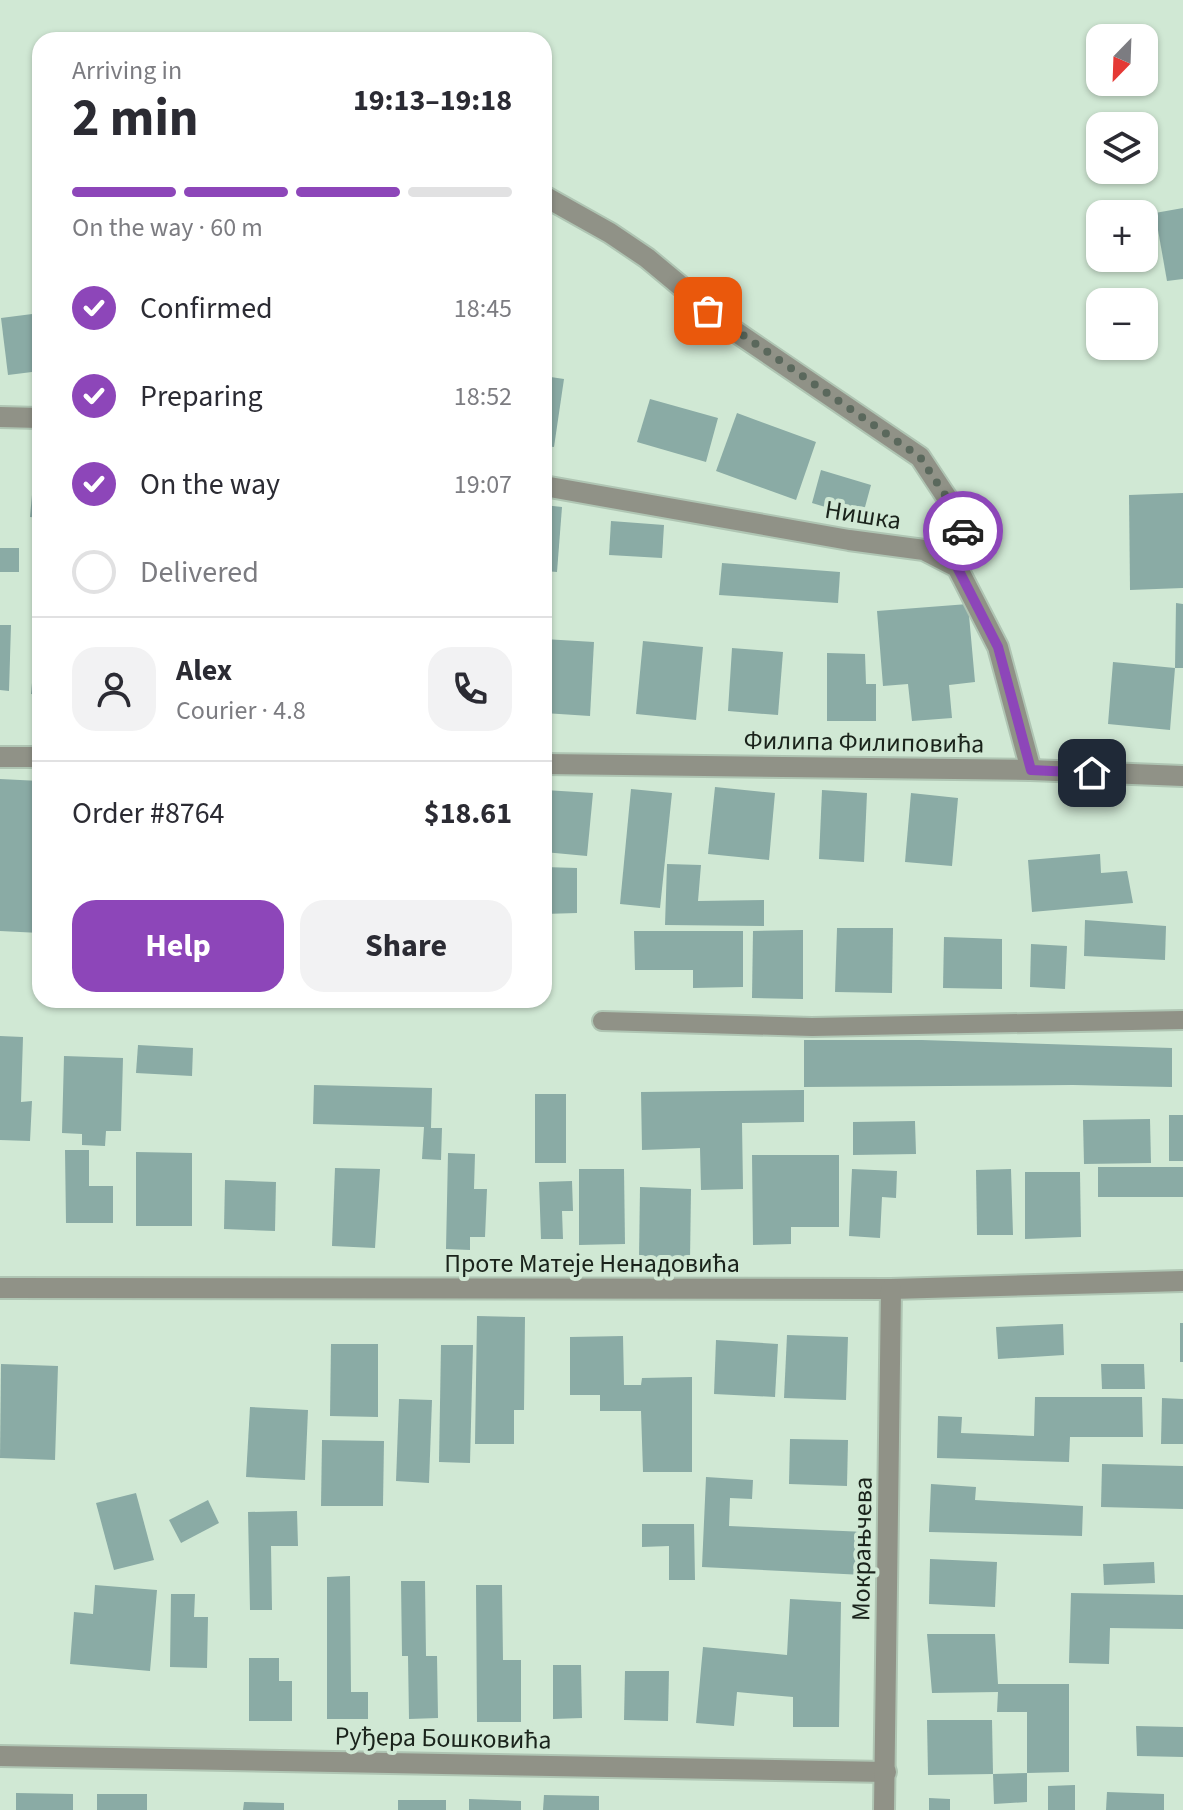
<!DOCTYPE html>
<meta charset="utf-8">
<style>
:root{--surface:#fff;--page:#f2f2f3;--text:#2b2b33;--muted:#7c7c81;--line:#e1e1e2;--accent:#8d46b9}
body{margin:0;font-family:"Source Sans 3",sans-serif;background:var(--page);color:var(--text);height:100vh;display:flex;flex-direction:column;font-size:30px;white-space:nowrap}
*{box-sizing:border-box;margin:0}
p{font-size:26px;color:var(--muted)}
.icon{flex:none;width:44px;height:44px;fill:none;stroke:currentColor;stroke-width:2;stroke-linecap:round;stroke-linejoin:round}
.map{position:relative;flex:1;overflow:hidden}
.sheet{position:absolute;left:32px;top:32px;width:520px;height:976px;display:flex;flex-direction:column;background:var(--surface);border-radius:24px;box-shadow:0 2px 6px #0004}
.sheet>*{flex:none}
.needle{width:52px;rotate:203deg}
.fabs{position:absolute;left:1086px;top:24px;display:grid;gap:16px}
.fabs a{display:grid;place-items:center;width:72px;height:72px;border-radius:16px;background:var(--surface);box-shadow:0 2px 6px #0004;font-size:40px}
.pin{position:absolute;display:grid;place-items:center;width:68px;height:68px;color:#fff;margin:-34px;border-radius:16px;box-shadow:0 4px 12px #0006}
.courier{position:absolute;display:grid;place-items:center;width:80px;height:80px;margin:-40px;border:6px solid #8d46b9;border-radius:50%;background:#fff;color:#222;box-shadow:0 2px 10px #0007}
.summary em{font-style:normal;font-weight:700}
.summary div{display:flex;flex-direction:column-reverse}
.summary{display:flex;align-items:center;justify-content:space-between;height:136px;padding:0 40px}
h1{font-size:52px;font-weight:700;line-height:60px}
.bar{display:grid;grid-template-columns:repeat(4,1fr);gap:12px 8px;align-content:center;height:96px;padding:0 40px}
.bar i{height:10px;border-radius:6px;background:var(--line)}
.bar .selected{background:var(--accent)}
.bar p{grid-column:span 4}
.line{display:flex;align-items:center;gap:20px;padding:0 40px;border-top:2px solid var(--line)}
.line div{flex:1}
.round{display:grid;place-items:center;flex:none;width:84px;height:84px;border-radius:24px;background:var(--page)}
ol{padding:0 40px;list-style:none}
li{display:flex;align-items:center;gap:24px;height:88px}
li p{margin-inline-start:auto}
li .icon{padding:8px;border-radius:50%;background:var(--accent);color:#fff;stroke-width:4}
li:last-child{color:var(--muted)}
li i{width:44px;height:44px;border:4px solid var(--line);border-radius:50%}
.primary-button{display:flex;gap:16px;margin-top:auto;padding:16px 40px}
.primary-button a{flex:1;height:92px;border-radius:24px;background:var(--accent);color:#fff;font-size:32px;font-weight:700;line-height:92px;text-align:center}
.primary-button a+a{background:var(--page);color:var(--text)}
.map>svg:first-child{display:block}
.building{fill:#8aaba5}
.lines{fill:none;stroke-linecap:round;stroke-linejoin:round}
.lane-casing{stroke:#afc5b3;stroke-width:22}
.street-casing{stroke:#afc5b3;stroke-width:24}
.lane{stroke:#909287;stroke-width:18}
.street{stroke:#909287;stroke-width:20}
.done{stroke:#5a685c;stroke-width:8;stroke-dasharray:0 14.4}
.route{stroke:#8d46b9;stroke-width:10}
.labels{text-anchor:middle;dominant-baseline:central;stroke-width:8;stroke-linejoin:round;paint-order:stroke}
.street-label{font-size:26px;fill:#1a231b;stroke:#d0e8d4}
</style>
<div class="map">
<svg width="1183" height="1810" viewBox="0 0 1183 1810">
<rect width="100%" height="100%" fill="#d0e8d4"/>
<g class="building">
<polygon points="1183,208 1183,279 1167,281 1155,213"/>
<polygon points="40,313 40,371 8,375 1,318"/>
<polygon points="544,376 564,379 554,447 544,446"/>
<polygon points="650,399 718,418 706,462 637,442"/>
<polygon points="737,413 816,442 796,500 716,471"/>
<polygon points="36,450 40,451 40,518 30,517"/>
<polygon points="821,470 871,485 862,518 812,503"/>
<polygon points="1183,493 1183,588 1130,590 1129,495"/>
<polygon points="544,505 562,507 557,572 544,571"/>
<polygon points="611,521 664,525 662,558 609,555"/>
<rect x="0" y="548" width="19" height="24"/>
<polygon points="722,563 840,572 838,603 719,595"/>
<polygon points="1176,603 1183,604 1183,668 1175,668 1170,730 1108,724 1113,662 1175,668"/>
<polygon points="968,604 975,682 949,685 952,718 912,721 908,684 883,686 877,611"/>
<polygon points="0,625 11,625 9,691 0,690"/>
<polygon points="37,626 40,626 40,695 31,694"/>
<polygon points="544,639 594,642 590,716 544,713"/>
<polygon points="643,641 703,647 696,720 636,714"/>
<polygon points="732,648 783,652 778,715 728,711"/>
<polygon points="827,653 865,654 866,684 876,684 876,721 827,721"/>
<polygon points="0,779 40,781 40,933 0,931"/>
<polygon points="715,787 775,793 769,860 708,854"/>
<polygon points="631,789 672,793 660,908 620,904"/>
<polygon points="545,790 593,793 587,856 544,852"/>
<polygon points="822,790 867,793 864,862 819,859"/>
<polygon points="911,793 958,798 952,866 905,862"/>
<polygon points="1100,854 1101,873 1127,871 1133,903 1032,912 1028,860"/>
<polygon points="667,864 701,865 698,901 764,900 764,926 665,925"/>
<polygon points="544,867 577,868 577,913 544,914"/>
<polygon points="1085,920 1166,926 1165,960 1084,956"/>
<polygon points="837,928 893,928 892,993 835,992"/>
<polygon points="803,930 803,999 752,998 753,931"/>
<polygon points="634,931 743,931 743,987 693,988 693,970 635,970"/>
<polygon points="944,937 1002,939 1002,989 943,988"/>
<polygon points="1031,944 1067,946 1065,989 1030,987"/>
<polygon points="0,1036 23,1037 21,1102 32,1101 30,1141 0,1140"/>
<polygon points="804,1040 922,1040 1172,1048 1172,1087 1073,1085 804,1087"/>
<polygon points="138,1045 193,1048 192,1076 136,1073"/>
<polygon points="64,1056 123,1058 121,1131 106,1131 105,1146 82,1145 82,1134 62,1133"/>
<polygon points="314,1085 432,1088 431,1128 442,1128 441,1160 422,1159 424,1127 313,1124"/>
<polygon points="804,1090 804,1122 742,1123 743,1189 701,1190 700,1148 642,1150 641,1092"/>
<rect x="535" y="1094" width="31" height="69"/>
<rect x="1169" y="1115" width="14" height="46"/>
<polygon points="1150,1119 1151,1163 1084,1164 1083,1120"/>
<polygon points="915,1121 916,1154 853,1155 853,1122"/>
<polygon points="65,1150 89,1150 89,1186 113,1186 113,1223 66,1223"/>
<polygon points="136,1152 192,1153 192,1226 136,1226"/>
<polygon points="448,1153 475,1154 474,1189 487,1189 485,1237 470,1237 470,1250 446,1249"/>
<polygon points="752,1155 839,1155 839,1227 791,1227 791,1244 753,1245"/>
<rect x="1098" y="1167" width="85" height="30"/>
<polygon points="335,1168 380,1169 375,1248 332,1246"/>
<polygon points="579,1169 624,1169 625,1244 579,1245"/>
<polygon points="852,1169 897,1171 896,1198 882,1197 880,1238 849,1236"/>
<polygon points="1011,1169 1013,1235 977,1235 976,1170"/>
<polygon points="1025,1172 1080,1172 1081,1237 1025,1239"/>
<polygon points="225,1180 276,1182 275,1231 224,1229"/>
<polygon points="572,1181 573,1211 562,1211 563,1239 541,1239 539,1182"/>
<polygon points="640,1187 691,1189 690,1260 639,1258"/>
<polygon points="477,1316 525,1317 524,1410 514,1410 514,1444 475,1444"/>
<rect x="1180" y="1323" width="3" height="39"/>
<polygon points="1063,1324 1064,1355 998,1359 996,1327"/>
<polygon points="787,1335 848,1337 846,1400 784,1398"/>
<polygon points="623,1336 624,1385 641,1385 642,1378 692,1377 692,1472 643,1472 641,1411 600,1411 600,1395 570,1395 570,1337"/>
<polygon points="716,1340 778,1344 775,1397 714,1394"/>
<polygon points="331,1344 378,1344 378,1417 330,1416"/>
<polygon points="441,1345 473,1345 470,1463 439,1462"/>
<polygon points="1,1364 58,1366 55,1460 0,1458"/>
<polygon points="1101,1364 1144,1364 1145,1389 1102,1389"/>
<polygon points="1035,1397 1142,1397 1143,1437 1070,1437 1069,1462 937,1458 938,1416 962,1417 961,1433 1034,1436"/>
<polygon points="1162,1398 1183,1399 1183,1444 1161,1444"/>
<polygon points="399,1399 432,1400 429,1483 396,1481"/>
<polygon points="250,1407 308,1410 305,1480 246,1477"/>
<polygon points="790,1439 848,1440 847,1486 789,1484"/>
<polygon points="322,1440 384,1441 383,1506 321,1506"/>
<polygon points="1102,1464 1183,1466 1183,1509 1101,1507"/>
<polygon points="706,1477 753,1480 752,1499 730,1498 729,1526 866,1532 864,1575 702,1567"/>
<polygon points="931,1484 976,1487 975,1500 1083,1506 1082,1536 929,1532"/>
<polygon points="136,1493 154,1560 114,1570 96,1503"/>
<polygon points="208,1500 219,1523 181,1543 169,1520"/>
<polygon points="297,1511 298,1546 271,1546 272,1610 250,1610 248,1512"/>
<polygon points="642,1524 694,1524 695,1580 669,1580 669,1546 642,1547"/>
<polygon points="930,1559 997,1562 995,1607 929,1604"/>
<polygon points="1154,1562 1155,1583 1104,1585 1103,1564"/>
<polygon points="350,1576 351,1692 368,1692 368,1719 327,1719 327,1577"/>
<polygon points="401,1581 425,1581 426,1656 437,1656 438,1718 409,1719 408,1656 402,1656"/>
<polygon points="95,1585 157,1590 150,1671 70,1664 74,1612 93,1614"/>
<polygon points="476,1585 502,1585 503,1660 521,1660 521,1722 477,1722"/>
<polygon points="1071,1593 1183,1595 1183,1629 1110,1628 1109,1664 1069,1663"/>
<polygon points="171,1594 195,1594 194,1617 208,1617 207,1668 170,1667"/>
<polygon points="790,1599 841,1602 839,1727 793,1727 793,1697 737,1692 734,1726 696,1723 703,1647 787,1655"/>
<polygon points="927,1634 995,1634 998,1684 1069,1684 1069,1772 1027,1773 1027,1712 997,1712 998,1692 932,1693"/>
<polygon points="249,1658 279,1658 279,1681 292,1681 292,1721 249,1721"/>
<polygon points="553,1665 581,1665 582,1718 553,1719"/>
<polygon points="625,1671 669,1671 668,1721 624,1720"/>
<polygon points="927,1720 992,1720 993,1774 928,1775"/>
<polygon points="1136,1726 1183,1727 1183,1757 1137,1756"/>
<polygon points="1027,1773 1027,1802 994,1804 993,1774"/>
<polygon points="1075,1785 1075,1810 1048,1810 1048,1786"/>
<polygon points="1107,1792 1164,1794 1164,1810 1106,1810"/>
<polygon points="16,1793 73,1794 73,1810 16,1810"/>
<rect x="97" y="1794" width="50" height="16"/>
<polygon points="544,1795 599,1796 599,1810 543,1810"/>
<polygon points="929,1798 950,1799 950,1810 929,1810"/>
<polygon points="469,1799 521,1801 521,1810 469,1810"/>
<rect x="398" y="1800" width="48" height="10"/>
<polygon points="244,1802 284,1803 284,1810 243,1810"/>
</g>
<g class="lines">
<defs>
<polyline id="lane" points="602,1021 812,1027 1183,1020"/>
<g id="street">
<polyline points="544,196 610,233 647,258 736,332 920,457 953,507 964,534 964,550 957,567"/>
<polyline points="0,417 40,418"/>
<polyline points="544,486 849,540 924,550 957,567 998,647 1031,770"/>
<polyline points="0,757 40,757"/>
<polyline points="544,764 1031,770 1183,776"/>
<polyline points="0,1288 891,1289 1183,1281"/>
<polyline points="0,1756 886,1772"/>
<polyline points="884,1810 891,1289"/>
</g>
</defs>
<use href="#lane" class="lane-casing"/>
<use href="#street" class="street-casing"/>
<use href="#lane" class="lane"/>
<use href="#street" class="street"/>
</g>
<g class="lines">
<polyline class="done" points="708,311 920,457 953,507 963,531"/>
<polyline class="route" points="963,531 964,550 957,567 998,647 1031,770 1092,773"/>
</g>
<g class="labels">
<g class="street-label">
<text transform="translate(863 515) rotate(9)">Нишка</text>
<text transform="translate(864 742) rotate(1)">Филипа Филиповића</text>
<text x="592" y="1263">Проте Матеје Ненадовића</text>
<text transform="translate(862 1549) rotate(-89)">Мокрањчева</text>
<text transform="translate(443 1738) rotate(1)">Руђера Бошковића</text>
</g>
</g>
</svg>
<div class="fabs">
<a><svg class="needle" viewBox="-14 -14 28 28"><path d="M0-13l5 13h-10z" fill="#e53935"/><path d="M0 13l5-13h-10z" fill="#7c7c81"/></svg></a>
<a><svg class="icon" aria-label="layers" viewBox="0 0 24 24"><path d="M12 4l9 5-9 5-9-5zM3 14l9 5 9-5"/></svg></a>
<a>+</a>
<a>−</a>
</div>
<div class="pin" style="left:708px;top:311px;background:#ea580c"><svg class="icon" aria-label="bag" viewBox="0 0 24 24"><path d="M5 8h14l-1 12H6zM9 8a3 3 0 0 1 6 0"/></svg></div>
<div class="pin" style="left:1092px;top:773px;background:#1f2937"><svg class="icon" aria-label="home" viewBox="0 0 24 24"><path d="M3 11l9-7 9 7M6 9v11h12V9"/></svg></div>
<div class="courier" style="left:963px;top:531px"><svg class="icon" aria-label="car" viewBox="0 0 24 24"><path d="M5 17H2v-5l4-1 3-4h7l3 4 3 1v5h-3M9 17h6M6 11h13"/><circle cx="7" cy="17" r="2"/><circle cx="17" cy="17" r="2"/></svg></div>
<section class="sheet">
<div class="summary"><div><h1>2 min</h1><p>Arriving in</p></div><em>19:13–19:18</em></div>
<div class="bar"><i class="selected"></i><i class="selected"></i><i class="selected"></i><i></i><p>On the way · 60 m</p></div>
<ol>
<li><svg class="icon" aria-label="check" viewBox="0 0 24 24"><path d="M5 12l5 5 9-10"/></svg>Confirmed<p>18:45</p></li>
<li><svg class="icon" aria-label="check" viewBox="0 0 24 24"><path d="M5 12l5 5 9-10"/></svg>Preparing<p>18:52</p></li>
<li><svg class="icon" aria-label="check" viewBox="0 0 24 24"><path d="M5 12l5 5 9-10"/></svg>On the way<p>19:07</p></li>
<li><i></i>Delivered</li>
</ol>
<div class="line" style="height:144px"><a class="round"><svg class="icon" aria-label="person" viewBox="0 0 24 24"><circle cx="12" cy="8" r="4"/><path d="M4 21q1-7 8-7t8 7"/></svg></a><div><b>Alex</b><p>Courier · 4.8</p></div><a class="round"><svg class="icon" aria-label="phone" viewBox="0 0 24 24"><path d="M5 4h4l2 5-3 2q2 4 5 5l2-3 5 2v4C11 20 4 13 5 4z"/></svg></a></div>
<div class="line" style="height:104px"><div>Order #8764</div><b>$18.61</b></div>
<div class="primary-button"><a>Help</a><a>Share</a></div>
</section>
</div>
